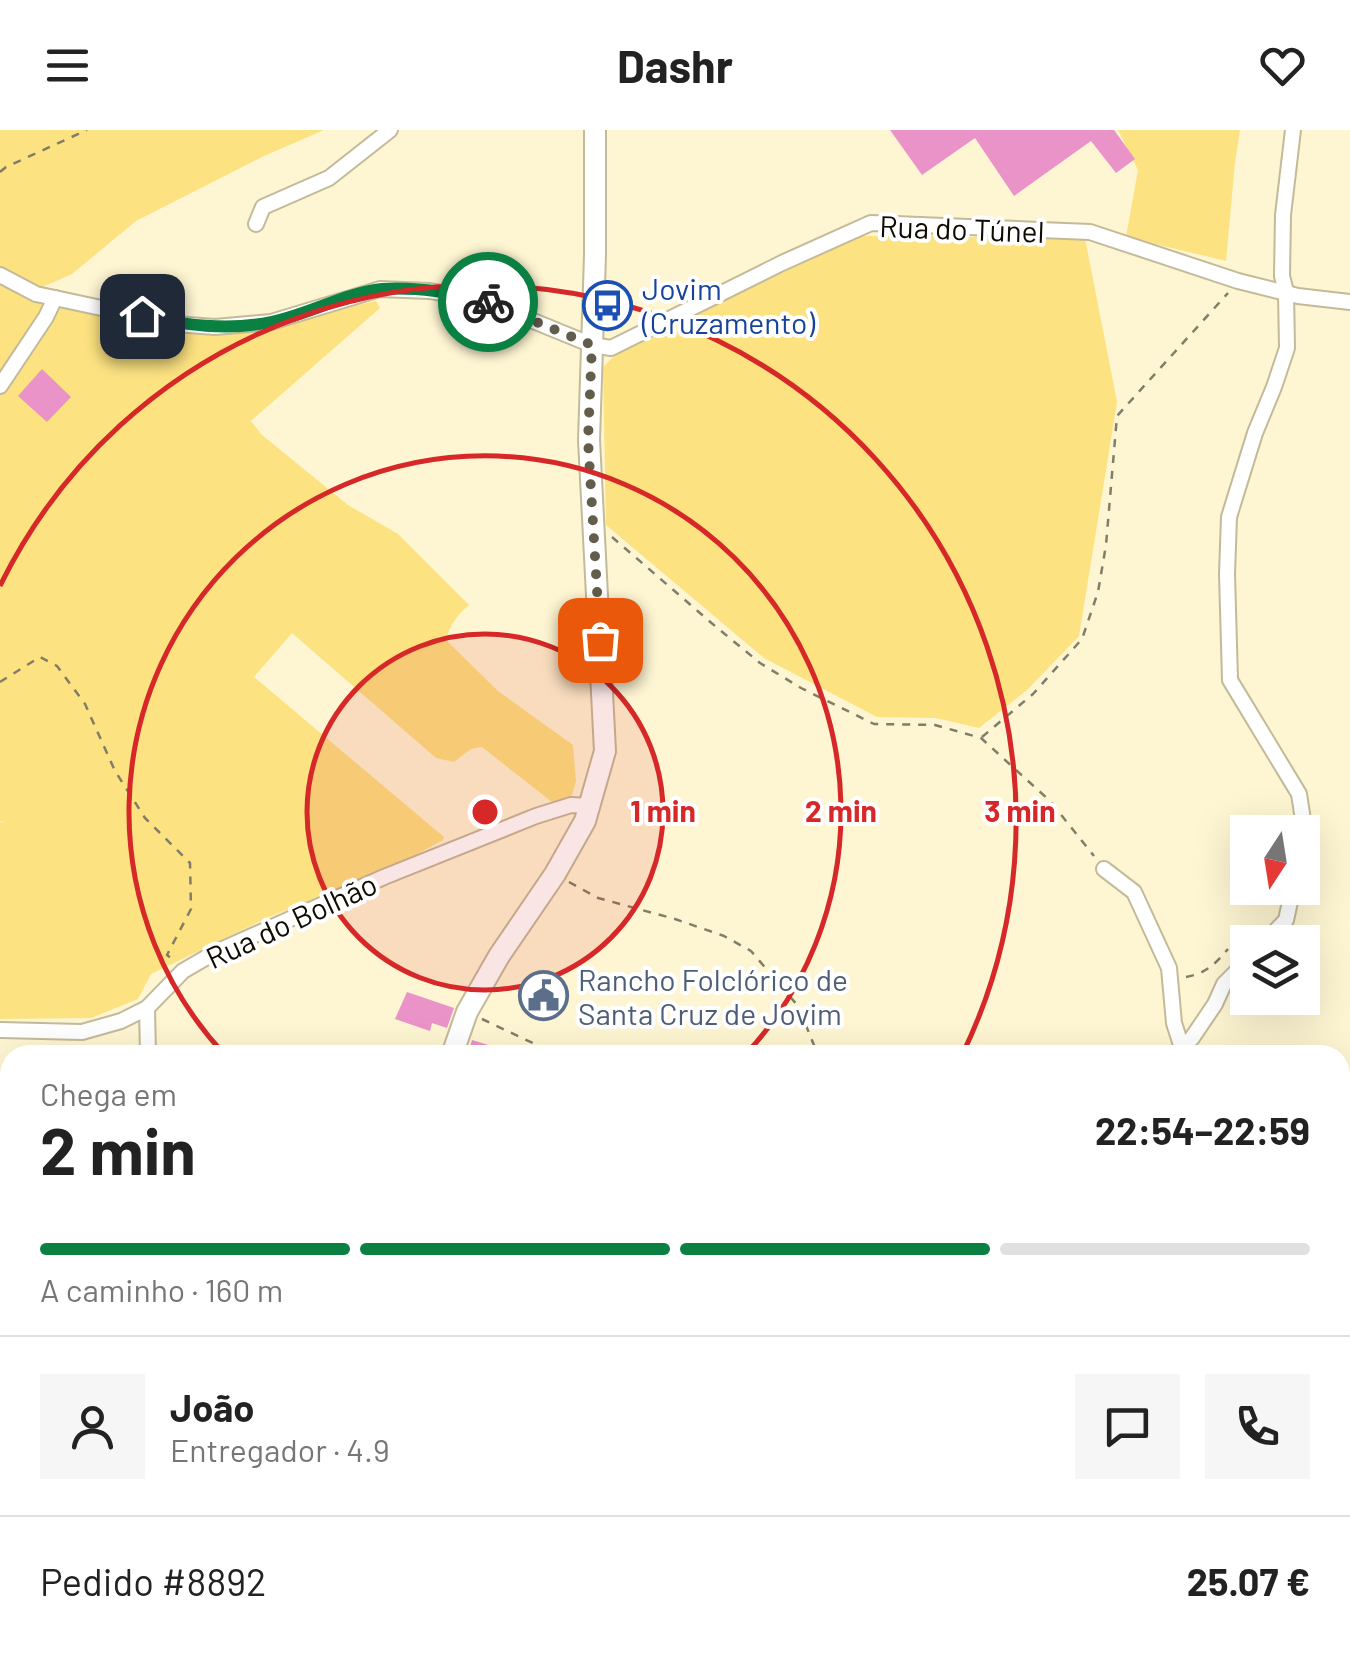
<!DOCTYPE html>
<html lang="pt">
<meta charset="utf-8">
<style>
:root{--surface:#fff;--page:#f6f6f6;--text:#222;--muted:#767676;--line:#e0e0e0;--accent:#0b8043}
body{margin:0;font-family:Barlow,sans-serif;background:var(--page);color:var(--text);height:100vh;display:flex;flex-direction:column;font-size:38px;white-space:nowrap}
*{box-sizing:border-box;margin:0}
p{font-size:32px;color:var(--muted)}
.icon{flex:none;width:55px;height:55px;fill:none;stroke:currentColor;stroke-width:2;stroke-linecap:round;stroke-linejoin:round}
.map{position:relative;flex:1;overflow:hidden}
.side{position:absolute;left:0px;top:915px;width:1350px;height:622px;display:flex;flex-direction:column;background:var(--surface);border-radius:30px 30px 0 0;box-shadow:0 10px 40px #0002}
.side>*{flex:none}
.needle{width:65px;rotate:192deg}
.buttons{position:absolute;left:1230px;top:685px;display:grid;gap:20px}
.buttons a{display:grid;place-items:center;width:90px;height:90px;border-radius:0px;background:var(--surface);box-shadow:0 10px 40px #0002;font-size:50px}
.pin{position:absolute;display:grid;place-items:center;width:85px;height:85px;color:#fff;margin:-42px;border-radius:20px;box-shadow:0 5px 15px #0006}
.courier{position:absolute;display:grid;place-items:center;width:100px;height:100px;margin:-50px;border:8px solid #0b8043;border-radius:50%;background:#fff;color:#222;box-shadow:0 2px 12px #0007}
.overview em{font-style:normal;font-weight:700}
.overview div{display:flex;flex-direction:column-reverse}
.overview{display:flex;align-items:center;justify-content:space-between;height:170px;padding:0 40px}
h1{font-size:65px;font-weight:700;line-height:75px}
.bar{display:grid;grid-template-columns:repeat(4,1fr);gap:15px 10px;align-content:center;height:120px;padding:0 40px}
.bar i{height:12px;border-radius:8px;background:var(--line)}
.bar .active{background:var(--accent)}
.bar p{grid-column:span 4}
.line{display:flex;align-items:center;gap:25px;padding:0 40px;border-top:2px solid var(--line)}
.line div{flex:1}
.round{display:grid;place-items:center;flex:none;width:105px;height:105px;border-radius:0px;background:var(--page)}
header{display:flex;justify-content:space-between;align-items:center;height:130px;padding:0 40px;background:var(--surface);font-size:45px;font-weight:700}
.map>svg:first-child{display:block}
.green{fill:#fce281}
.building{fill:#e993c9}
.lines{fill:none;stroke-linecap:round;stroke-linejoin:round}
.minor-casing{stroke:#c3ba99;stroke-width:18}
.tertiary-casing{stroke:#c3ba99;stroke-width:21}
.secondary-casing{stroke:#c3ba99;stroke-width:24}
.path{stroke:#837d67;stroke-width:2.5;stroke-dasharray:8 8;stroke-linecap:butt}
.minor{stroke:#fff;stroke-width:14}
.tertiary{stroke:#fff;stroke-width:18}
.secondary{stroke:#fff;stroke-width:20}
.done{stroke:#635d4b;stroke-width:10;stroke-dasharray:0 18}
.route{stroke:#0b8043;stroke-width:12}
.ring{fill:none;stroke:#d62828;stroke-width:5}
.labels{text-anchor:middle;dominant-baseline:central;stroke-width:8;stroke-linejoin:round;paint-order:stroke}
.street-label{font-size:30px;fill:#0f0b02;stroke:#fff}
.transit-label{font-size:30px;fill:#164399;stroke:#fff;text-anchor:start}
.service-label{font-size:30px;fill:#4e5e75;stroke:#fff;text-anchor:start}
.centre{fill:#d62828;stroke:#fff;stroke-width:5}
.ring-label{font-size:30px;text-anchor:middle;font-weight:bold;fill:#d62828;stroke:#fff;stroke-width:8;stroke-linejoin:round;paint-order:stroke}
</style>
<header><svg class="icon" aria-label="menu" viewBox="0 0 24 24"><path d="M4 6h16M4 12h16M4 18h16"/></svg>Dashr<svg class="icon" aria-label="heart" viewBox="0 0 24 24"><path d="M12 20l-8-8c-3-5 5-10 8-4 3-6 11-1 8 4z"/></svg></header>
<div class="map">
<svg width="1350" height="1537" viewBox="0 0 1350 1537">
<rect width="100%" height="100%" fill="#fef5d2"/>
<g class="green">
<path d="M0,0H324L264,26L136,91L72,144L40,158L64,177L96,182L107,176L127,160L166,156L185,190L228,202L376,171L380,178L251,291L262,305L348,375L398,404L469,475C457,485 450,495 446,510L498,561L573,615L576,651L572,665L557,676L482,617L471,619L454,632L436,628L292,503L254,547L444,707L443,710L399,734L269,787L151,844L138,869L91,888L0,889V693L5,691L0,692Z"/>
<polygon points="1118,0 1240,0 1235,32 1226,131 1126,107 1138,40"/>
<polygon points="904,101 964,107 1085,108 1117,272 1079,506 1027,560 979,598 936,588 877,587 764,528 606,395 603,237 620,220 695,185 699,173 729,158 778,145 861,106 887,106"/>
<polygon points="1340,1527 1350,1532 1350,1537 1217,1537 1217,1528"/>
</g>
<g class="building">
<polygon points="890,0 1114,0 1135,29 1116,43 1091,11 1014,66 975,8 922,45"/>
<polygon points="42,239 71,267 47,292 18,266"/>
<polygon points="407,862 454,878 447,898 432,893 430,901 395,889"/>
<polygon points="472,910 512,922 511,925 468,925"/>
</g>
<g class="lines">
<defs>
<g id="minor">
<polyline points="1293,0 1283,85 1282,146 1286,162 1287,218 1274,257 1255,303 1229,387 1227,444 1230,550 1299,664 1305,703 1302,714"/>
<polyline points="256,94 263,77 329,48 390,0"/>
<polyline points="0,145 36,164 176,194 215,197 271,192 380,159 430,161 482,170 592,215 611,218 782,133 871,93 1090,102 1238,151 1298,166 1350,172"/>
<polyline points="0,256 46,187 55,168"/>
<polyline points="1104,739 1134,762 1169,838 1174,893 1182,918 1181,925"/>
<polyline points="1265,812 1286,790 1293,758"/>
<polyline points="147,878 148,925"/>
<polyline points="0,900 82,902 121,891 147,878 183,841 214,823 384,747 536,686 571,675 590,676"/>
<polyline points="1182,918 1192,908 1215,874 1224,854 1248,830"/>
<polyline points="1340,1033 1350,1049"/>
<polyline points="1340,1134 1350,1137"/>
<polyline points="1340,1329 1350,1373"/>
<polyline points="0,1332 10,1332"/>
<polyline points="0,1509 10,1509"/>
<polyline points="55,1528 55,1537"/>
<polyline points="220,1528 236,1531"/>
<polyline points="439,1528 451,1537"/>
<polyline points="466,1528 479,1537"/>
<polyline points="716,1537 717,1528"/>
</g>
<polyline id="tertiary" points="1340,974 1350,970"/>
<g id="secondary">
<polyline points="452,925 467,882 499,826 555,744 585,691 605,621 589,310 595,125 595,0"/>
<polyline points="424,1537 425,1528"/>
</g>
</defs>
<use href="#minor" class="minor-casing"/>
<use href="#tertiary" class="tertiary-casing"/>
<use href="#secondary" class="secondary-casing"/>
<g class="path">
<polyline points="0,42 6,37 87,0"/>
<polyline points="612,407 715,496 760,533 801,558 874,594 935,595 981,608 1050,671 1094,726"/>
<polyline points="0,552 40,527 57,536 85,574 115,641 145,688 190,733 191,779 167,825 172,829"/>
<polyline points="982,607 1033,564 1082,509 1098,462 1106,415 1117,286 1228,163"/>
<polyline points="569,752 598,768 675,789 724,806 751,821 798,876 818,925"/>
<path d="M1186,847C1207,843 1215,834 1228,819"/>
<polyline points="482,889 558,925"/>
</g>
<use href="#minor" class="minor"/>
<use href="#tertiary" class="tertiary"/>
<use href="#secondary" class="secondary"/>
</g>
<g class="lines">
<polyline class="done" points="488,172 592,215 588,310 600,510"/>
<path class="route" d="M142,186C184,195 228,201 271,192C308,185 344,163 382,159C412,157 459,162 488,172"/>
</g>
<circle cx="485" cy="682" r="178" fill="#d62828" fill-opacity=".12"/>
<g class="ring">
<circle cx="485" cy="682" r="178"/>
<path d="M225 925A356 356 0 1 1 745 925"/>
<path d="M0 456A535 535 0 1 1 962 925"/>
</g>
<defs>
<symbol id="bus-ring" viewBox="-11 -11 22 22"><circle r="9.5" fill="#fff" stroke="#1a4fb4" stroke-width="1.5"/><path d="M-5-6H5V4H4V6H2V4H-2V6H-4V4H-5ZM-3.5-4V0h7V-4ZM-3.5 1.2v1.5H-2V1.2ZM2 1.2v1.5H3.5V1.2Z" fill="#1a4fb4"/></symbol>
<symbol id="civic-ring" viewBox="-11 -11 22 22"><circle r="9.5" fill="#fff" stroke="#5c6f8a" stroke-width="1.5"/><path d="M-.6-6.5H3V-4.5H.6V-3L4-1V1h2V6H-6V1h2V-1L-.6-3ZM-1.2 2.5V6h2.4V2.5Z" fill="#5c6f8a"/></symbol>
</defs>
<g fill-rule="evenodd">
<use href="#bus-ring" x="580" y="148" width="55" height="55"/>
<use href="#civic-ring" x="516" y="838" width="55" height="55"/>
</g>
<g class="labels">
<g class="street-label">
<text transform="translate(962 98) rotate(2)">Rua do Túnel</text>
<text transform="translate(291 790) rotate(-25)">Rua do Bolhão</text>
</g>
<g class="transit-label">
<text x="642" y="158">Jovim<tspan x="642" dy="34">(Cruzamento)</tspan></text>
</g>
<g class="service-label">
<text x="578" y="849">Rancho Folclórico de<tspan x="578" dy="34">Santa Cruz de Jovim</tspan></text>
</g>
</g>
<circle cx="485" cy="682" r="15" class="centre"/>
<g class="ring-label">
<text x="663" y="692">1 min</text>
<text x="841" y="692">2 min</text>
<text x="1020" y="692">3 min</text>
</g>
</svg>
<div class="buttons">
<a><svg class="needle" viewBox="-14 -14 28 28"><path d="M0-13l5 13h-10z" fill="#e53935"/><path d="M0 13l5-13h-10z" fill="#767676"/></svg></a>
<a><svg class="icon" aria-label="layers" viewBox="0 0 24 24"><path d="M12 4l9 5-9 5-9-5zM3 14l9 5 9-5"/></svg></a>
</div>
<div class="pin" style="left:600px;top:510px;background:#ea580c"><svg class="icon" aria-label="bag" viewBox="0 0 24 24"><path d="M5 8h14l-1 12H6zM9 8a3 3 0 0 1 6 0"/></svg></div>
<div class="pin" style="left:142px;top:186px;background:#1f2937"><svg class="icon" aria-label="home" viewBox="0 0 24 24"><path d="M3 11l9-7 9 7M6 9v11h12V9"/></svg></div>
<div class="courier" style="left:488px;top:172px"><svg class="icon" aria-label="bike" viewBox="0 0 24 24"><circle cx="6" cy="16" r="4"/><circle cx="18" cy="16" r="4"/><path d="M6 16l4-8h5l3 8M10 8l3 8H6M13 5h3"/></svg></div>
<section class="side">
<div class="overview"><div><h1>2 min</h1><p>Chega em</p></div><em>22:54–22:59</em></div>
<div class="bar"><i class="active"></i><i class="active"></i><i class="active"></i><i></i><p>A caminho · 160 m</p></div>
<div class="line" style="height:180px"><a class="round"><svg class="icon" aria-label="person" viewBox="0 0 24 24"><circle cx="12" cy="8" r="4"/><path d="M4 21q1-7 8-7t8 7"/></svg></a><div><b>João</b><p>Entregador · 4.9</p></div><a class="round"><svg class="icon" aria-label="chat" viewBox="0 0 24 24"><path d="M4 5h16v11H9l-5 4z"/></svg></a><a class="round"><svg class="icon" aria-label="phone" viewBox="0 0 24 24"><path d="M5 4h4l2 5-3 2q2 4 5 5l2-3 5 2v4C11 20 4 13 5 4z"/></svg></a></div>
<div class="line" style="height:130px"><div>Pedido #8892</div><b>25.07 €</b></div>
</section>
</div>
